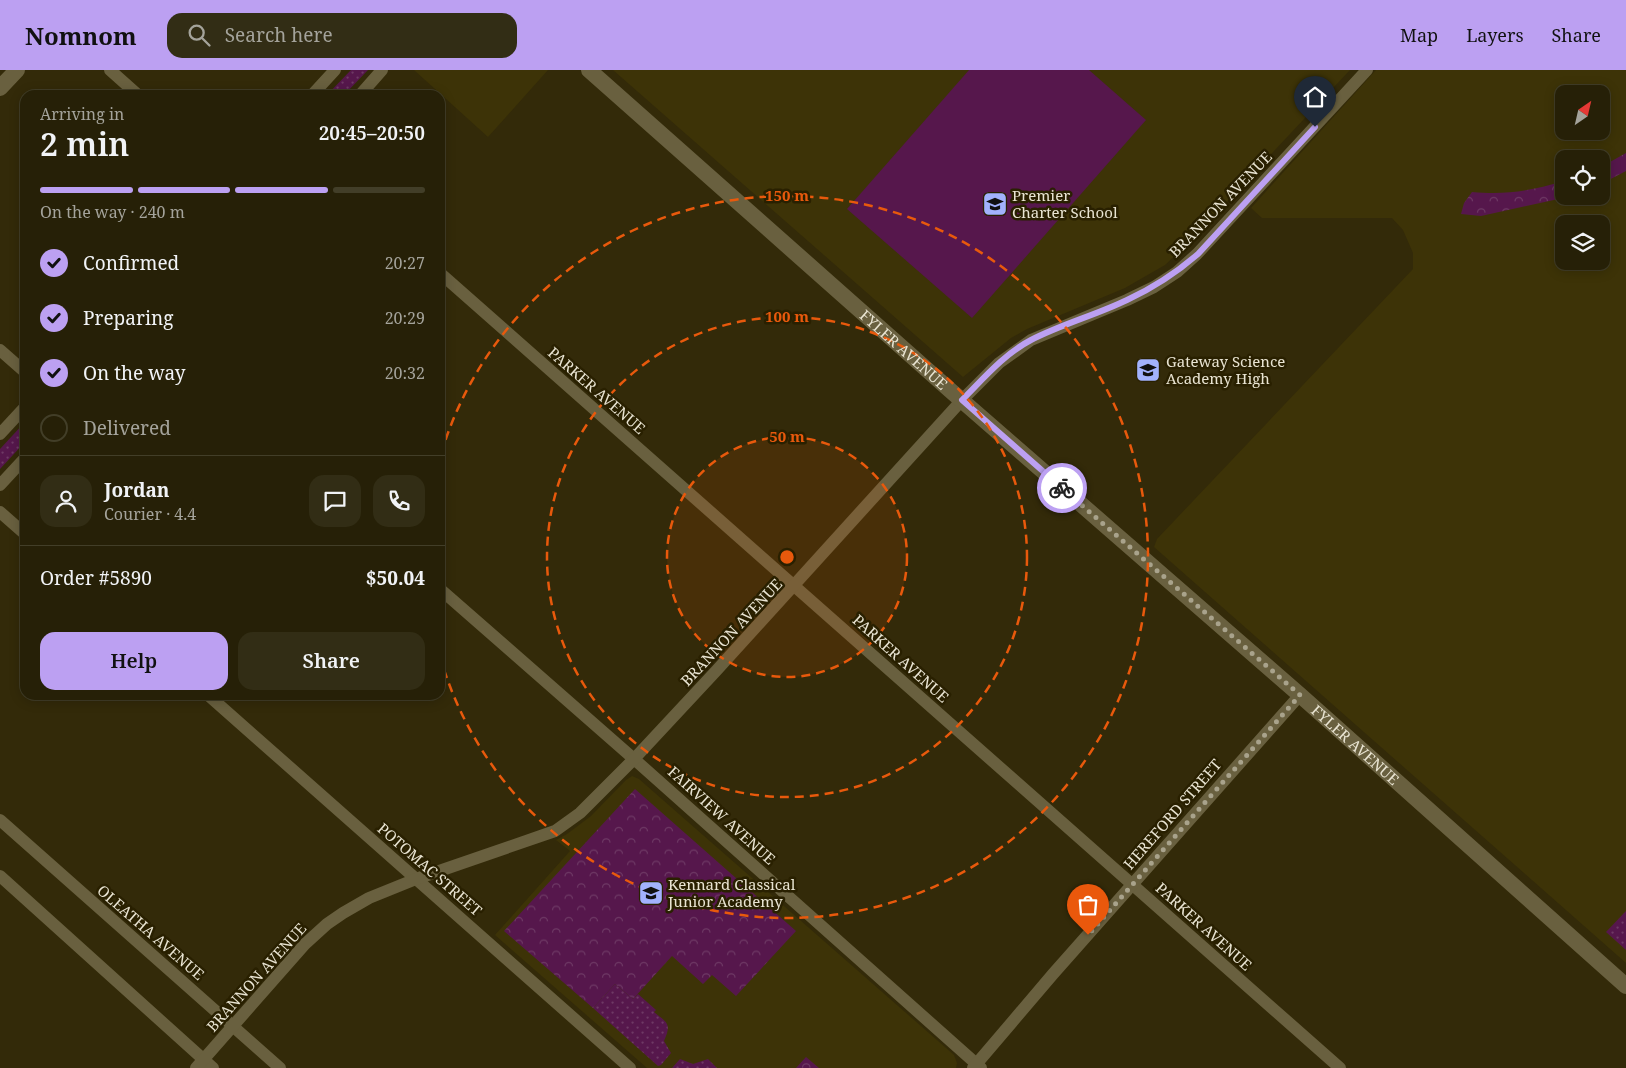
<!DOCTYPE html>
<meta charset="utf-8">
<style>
:root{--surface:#262007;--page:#322d15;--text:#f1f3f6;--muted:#a4a39b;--line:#423e28;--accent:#bca0f2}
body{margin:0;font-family:"Noto Serif",serif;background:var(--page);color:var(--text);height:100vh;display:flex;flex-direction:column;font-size:19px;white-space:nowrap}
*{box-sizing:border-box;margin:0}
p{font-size:16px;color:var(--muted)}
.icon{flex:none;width:28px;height:28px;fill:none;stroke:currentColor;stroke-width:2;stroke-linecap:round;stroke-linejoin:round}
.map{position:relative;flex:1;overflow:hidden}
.panel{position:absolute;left:20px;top:20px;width:425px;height:610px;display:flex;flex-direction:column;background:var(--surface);border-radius:15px;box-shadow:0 2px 12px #0003,0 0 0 1px var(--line)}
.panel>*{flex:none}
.needle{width:32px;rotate:34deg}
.buttons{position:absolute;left:1555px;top:15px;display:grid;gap:10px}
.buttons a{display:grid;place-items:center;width:55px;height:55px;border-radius:10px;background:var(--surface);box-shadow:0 2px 12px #0003,0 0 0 1px var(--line);font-size:25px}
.pin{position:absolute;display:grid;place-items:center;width:42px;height:42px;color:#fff;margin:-51px -21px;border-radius:50% 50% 50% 0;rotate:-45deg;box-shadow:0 0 5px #0007}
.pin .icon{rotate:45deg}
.courier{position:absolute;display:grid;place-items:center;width:50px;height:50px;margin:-25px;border:4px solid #bca0f2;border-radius:50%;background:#fff;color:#222;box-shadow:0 1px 6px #0007}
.summary em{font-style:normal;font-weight:600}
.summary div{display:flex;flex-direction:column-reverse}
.summary{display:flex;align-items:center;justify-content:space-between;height:85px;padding:0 20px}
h1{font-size:32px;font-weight:600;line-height:38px}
.bar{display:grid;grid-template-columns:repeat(4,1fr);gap:8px 5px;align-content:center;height:60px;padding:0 20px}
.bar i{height:6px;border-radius:4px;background:var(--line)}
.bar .active{background:var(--accent)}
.bar p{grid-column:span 4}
.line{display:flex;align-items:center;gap:12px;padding:0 20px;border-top:1px solid var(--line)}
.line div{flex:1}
.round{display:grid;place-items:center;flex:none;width:52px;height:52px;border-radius:15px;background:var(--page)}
ol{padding:0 20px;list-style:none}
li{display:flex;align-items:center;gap:15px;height:55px}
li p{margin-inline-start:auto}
li .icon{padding:5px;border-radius:50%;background:var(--accent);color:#111;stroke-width:4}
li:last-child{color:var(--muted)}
li i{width:28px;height:28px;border:2px solid var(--line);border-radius:50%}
.button{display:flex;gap:10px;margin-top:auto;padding:10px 20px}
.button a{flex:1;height:58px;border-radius:15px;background:var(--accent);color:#111;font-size:20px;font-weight:600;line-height:58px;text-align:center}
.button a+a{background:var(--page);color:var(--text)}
header{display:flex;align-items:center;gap:30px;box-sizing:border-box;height:70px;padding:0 25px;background:var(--accent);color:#111}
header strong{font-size:24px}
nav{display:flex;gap:28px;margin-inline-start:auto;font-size:18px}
.search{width:350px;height:45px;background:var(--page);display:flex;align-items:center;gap:12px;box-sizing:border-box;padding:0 18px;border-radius:15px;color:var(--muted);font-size:19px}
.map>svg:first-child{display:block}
.built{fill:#3d3307;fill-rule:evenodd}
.grass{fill:url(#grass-dots)}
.forest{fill:url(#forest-crowns)}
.garden{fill:#56174c}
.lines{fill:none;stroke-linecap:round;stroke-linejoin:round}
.minor{stroke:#69603f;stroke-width:12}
.tertiary{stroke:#69603f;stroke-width:16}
.done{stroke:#a9a38c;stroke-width:5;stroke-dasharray:0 9}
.route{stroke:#bca0f2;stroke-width:6}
.ring{fill:none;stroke:#e8590c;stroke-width:2.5;stroke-dasharray:9 6}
.labels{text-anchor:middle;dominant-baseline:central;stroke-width:5;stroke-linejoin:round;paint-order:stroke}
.poi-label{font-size:15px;fill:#e9e4d2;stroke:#292000;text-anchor:start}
.street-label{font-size:15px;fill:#e9e4d2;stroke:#292000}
.centre{fill:#e8590c;stroke:#292000;stroke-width:2.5}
.ring-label{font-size:15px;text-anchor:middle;font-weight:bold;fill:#e8590c;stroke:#292000;stroke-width:5;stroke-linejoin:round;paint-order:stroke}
</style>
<header>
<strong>Nomnom</strong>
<div class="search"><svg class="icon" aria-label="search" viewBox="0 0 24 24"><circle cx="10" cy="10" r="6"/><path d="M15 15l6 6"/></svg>Search here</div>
<nav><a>Map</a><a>Layers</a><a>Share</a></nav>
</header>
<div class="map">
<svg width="1626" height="998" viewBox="0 0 1626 998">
<defs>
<pattern id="grass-dots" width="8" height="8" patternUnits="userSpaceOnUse" patternTransform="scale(1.25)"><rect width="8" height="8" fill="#56174c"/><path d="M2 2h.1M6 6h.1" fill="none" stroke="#6e3965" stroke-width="1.8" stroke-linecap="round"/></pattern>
<pattern id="forest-crowns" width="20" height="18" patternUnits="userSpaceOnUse" patternTransform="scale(1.25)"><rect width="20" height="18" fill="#56174c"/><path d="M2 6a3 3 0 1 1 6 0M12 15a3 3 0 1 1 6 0" fill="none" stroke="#6e3965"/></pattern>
</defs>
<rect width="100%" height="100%" fill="#332a09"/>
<g class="built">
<polygon points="414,0 548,0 488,67"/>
<polygon points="613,0 1350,0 1185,176 1165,195 1125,218 1027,259 1011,268 963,307"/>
<path d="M1376,0H1626V893L1154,477L1157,469L1413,199V183L1403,160L1392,148H1262L1251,138ZM1564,24H1601V61H1564ZM1564,89H1601V126H1564ZM1564,154H1601V191H1564Z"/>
<polygon points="632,706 639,709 954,985 957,993 956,998 647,998 495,865 570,781 556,770 567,764 591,746 626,710"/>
</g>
<g class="grass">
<polygon points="351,0 368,0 344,25 327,25"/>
<polygon points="25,352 25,372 0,399 0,379"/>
<polygon points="1626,841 1626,880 1606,862"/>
<path d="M615,914L633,929L638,924L656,940L654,942C667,953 672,953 664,971L671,983L661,995L658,996L593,938Z"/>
<polygon points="680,989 693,994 708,989 717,998 672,998"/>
</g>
<g class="forest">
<polygon points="1626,83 1626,101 1601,114 1601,97"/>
<path d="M1564,111V126H1572L1481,146L1461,144L1464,133L1472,122C1507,125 1530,121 1564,111Z"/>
<polygon points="635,719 796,861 736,926 712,905 703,914 672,886 633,929 615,914 593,938 504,861"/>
<polygon points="806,987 819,998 796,998"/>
</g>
<polygon class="garden" points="969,0 1089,0 1146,50 972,248 847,139"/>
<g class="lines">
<g class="minor">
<polyline points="110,0 138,25"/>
<polyline points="312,25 335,0"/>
<polyline points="360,25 382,0"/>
<polyline points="440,203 1340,998"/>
<polyline points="0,280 25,302"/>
<polyline points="0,364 25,337"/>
<polyline points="0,415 25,388"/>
<polyline points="0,442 25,464"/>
<polyline points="440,519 634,689 981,998"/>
<polyline points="208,625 630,998"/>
<polyline points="0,750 280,998"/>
<polyline points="0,806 213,998"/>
<polyline points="196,998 305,874 327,854 343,843 369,828 416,809 555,761 580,743 634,689 716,601 962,330 999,293 1031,270 1127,230 1154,217 1177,202 1197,184 1367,0"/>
<polyline points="973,998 1053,904 1300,625"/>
</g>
<g class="tertiary">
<path id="s1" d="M589,0L951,321L1300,625L1626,916"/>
<polyline points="0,18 17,0"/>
</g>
</g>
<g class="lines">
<polyline class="done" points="1062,418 1300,625 1088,865"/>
<path class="route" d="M1062,418L962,330C983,309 1004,284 1031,270C1062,254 1096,245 1127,230C1153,218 1176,203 1198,184L1315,57"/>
</g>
<circle cx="787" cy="487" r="120" fill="#e8590c" fill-opacity=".12"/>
<g class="ring">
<circle cx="787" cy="487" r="120"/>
<circle cx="787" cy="487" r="240"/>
<path d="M441 384A361 361 0 1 1 441 590"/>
</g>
<defs>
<symbol id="school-square" viewBox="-11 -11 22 22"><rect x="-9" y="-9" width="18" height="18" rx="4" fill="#a2b2fd" stroke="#292000"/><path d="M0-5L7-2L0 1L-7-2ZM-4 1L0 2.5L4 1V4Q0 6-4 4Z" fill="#111"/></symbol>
</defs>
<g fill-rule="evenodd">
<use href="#school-square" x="981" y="120" width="28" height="28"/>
<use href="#school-square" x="1134" y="286" width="28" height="28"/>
<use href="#school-square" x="637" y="809" width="28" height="28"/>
</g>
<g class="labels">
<g class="poi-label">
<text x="1012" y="125">Premier<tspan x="1012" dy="17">Charter School</tspan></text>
<text x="1166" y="291">Gateway Science<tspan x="1166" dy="17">Academy High</tspan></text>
<text x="668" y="814">Kennard Classical<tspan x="668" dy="17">Junior Academy</tspan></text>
</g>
<g class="street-label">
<text transform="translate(1220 134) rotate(-46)">BRANNON AVENUE</text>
<text stroke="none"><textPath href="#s1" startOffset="421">FYLER AVENUE</textPath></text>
<text transform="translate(597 320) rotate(41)">PARKER AVENUE</text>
<text transform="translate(731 562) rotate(-47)">BRANNON AVENUE</text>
<text transform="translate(901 588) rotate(42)">PARKER AVENUE</text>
<text stroke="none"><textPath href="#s1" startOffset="1021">FYLER AVENUE</textPath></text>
<text transform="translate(1172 744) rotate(-49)">HEREFORD STREET</text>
<text transform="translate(722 745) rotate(42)">FAIRVIEW AVENUE</text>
<text transform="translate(430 799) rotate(41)">POTOMAC STREET</text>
<text transform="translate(1204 856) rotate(42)">PARKER AVENUE</text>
<text transform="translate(151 862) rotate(41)">OLEATHA AVENUE</text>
<text transform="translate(256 907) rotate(-48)">BRANNON AVENUE</text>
</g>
</g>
<circle cx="787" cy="487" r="8" class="centre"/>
<g class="ring-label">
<text x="787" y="131">150 m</text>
<text x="787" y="252">100 m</text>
<text x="787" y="372">50 m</text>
</g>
</svg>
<div class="buttons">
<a><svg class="needle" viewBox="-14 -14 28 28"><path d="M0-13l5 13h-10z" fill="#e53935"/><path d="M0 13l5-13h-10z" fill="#a4a39b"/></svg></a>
<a><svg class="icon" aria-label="locate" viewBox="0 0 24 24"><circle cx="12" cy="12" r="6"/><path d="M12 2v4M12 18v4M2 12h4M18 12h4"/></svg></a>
<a><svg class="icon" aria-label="layers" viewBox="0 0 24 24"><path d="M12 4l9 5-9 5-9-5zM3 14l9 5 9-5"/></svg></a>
</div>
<div class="pin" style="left:1088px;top:865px;background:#ea580c"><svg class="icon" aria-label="bag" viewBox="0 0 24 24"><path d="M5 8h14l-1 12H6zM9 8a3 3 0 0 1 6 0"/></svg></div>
<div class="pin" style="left:1315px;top:57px;background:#1f2937"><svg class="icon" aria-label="home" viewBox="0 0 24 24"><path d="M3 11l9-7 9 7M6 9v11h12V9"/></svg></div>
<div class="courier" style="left:1062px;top:418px"><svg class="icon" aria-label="bike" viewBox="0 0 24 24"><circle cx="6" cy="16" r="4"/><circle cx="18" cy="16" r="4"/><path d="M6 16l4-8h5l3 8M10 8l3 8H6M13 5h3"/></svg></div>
<section class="panel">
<div class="summary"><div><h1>2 min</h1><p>Arriving in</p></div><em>20:45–20:50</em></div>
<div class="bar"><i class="active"></i><i class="active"></i><i class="active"></i><i></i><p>On the way · 240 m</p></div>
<ol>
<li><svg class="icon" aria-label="check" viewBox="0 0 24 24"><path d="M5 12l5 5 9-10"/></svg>Confirmed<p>20:27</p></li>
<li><svg class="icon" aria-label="check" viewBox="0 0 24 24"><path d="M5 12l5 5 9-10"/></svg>Preparing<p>20:29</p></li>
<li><svg class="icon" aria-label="check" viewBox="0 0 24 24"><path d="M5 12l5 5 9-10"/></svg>On the way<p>20:32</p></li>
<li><i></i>Delivered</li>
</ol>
<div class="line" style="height:90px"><a class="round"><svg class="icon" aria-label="person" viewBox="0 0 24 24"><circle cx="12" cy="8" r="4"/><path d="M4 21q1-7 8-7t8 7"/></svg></a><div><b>Jordan</b><p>Courier · 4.4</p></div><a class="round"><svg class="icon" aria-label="chat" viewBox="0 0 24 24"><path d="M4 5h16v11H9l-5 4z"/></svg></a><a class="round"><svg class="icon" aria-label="phone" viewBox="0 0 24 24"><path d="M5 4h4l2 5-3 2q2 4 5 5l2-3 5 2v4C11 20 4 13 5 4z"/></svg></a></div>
<div class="line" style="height:65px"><div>Order #5890</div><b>$50.04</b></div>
<div class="button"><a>Help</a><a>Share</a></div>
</section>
</div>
